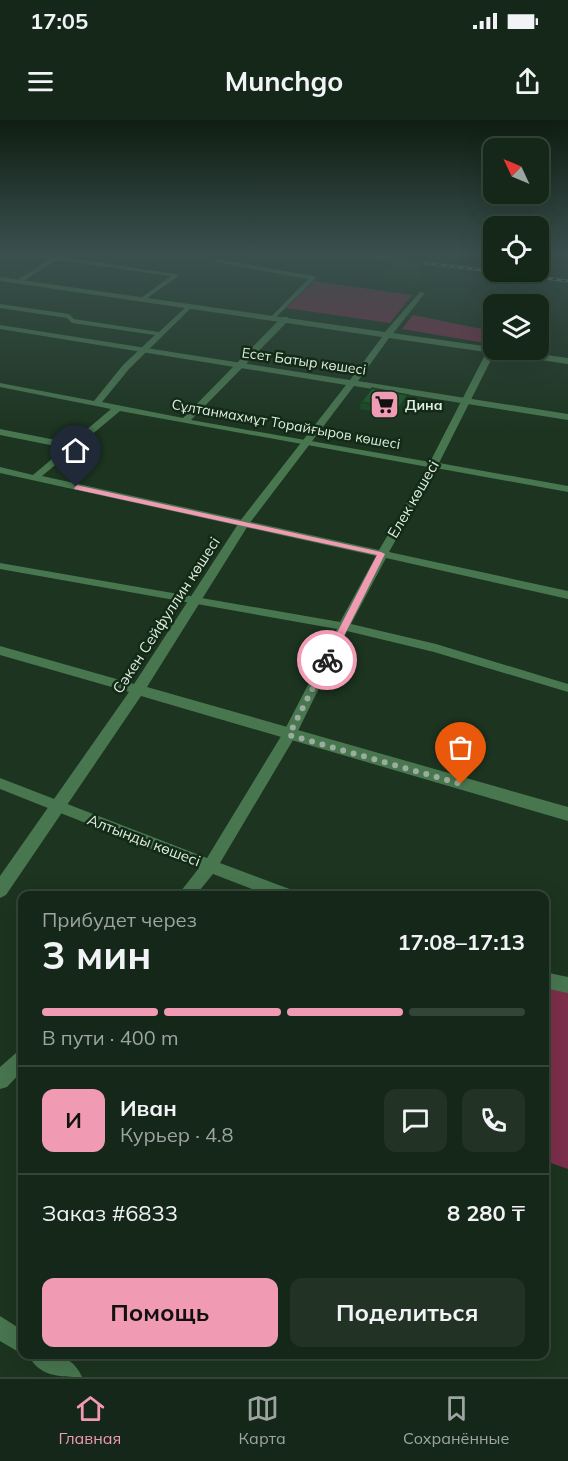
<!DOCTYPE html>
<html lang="ru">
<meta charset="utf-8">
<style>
:root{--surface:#152718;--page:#223325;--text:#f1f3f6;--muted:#9da5a2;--line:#344437;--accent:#f19ab3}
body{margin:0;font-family:Mulish,sans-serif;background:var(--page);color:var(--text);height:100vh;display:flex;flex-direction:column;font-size:22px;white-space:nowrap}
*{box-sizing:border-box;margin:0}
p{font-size:20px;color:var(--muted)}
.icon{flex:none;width:33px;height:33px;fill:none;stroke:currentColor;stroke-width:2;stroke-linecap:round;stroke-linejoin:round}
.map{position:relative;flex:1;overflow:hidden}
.panel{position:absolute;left:18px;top:771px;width:531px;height:468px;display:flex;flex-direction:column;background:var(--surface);border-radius:12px;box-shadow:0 6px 24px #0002,0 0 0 2px var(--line)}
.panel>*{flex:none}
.needle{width:39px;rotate:314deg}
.buttons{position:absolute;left:483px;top:18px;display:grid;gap:12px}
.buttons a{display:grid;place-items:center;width:66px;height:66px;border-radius:12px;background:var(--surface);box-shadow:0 6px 24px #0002,0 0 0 2px var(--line);font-size:30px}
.pin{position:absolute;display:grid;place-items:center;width:51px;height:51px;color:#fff;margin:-62px -26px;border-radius:50% 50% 50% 0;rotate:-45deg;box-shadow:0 0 6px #0007}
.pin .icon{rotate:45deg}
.courier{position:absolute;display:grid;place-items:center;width:60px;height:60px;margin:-30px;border:4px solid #f19ab3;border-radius:50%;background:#fff;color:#222;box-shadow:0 2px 8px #0007}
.head em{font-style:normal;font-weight:700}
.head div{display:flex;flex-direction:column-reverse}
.head{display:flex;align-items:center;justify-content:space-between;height:102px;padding:0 24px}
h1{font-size:39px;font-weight:700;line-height:45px}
.bar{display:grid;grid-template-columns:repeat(4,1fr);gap:9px 6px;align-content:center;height:72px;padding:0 24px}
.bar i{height:8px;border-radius:4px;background:var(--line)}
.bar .current{background:var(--accent)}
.bar p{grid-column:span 4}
.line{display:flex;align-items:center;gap:15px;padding:0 24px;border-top:2px solid var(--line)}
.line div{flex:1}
.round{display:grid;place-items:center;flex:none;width:63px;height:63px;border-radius:12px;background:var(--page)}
.action{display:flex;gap:12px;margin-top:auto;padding:12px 24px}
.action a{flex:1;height:69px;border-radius:12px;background:var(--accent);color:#111;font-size:24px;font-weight:700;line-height:69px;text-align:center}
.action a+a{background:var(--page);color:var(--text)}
.status{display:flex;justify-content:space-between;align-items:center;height:42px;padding:0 30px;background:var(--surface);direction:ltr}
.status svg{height:16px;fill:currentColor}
header{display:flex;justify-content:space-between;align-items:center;height:78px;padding:0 24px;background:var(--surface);font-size:27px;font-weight:700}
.menu{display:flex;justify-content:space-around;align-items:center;height:84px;border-top:2px solid var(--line);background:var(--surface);font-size:16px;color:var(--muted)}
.menu a{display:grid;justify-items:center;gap:3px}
.menu .current{color:var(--accent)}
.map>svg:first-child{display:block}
.green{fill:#7c2f4a}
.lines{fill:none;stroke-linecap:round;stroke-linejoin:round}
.minor{fill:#48764f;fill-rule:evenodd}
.tertiary{fill:#48764f;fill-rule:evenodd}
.rail-casing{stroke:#809383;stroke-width:3}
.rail{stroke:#122a16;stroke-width:1.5;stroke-dasharray:4.5;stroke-linecap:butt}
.wall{fill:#184a23}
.shaded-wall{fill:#143c1d}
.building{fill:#1c5629;stroke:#143c1d;stroke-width:1.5}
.route{fill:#f19ab3}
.done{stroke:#9aac9d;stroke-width:6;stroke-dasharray:0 10.8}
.labels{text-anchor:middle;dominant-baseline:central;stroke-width:5;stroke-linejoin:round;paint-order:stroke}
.far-street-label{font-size:14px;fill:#deede0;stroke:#122a16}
.far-poi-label{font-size:14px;font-weight:bold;fill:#deede0;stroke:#122a16;text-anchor:start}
.street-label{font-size:15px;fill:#deede0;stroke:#122a16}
</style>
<div class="status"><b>17:05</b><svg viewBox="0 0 49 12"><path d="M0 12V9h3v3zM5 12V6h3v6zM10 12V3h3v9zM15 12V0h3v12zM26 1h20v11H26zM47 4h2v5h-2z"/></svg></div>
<header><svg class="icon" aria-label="menu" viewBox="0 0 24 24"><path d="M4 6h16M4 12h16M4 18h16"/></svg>Munchgo<svg class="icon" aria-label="share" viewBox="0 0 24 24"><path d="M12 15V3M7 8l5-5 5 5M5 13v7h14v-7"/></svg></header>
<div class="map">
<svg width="568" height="1257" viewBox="0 0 568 1257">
<rect width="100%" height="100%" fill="#1c3420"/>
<g class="green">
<polygon points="314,161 412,175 390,203 286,188"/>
<polygon points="413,195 492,211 485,223 402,209"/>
<polygon points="544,868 568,871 568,1049 545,1041"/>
</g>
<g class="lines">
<g class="minor">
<polygon points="24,134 44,134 180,155 143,181 141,178 171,156 57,140 20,163 16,163 16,161 50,139"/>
<polygon points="216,139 313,156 316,158 273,200 271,199 271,197 308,159 214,142"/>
<polygon points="420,172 425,173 391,216 385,216 385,212"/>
<path d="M0,184L69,194L74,199L159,212L188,185H192V187L129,249L102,282L183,298L282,197H288V201L191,300L430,342L488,229L494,227L496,230L439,343L568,366V372L436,348L389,432L568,471V479L386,438L351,504L436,524L568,564V572L434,532L347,511L296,615L220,743L295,771L297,776H270L213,754L195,776H177L199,748L0,669V658L207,738L283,613L337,509L0,449V443L340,502L376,436L0,353V347L33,355L65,328L0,315V309L71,323L111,289L0,267V263L94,281L123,245L155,215L72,203L67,198L0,188ZM120,291L428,347L379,430L42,356Z"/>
<polygon points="544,852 568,857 568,873 544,868"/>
<polygon points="22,930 22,951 7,967 0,969 0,947 16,933"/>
<polygon points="0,1196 22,1210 22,1234 0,1221"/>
<path d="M28,1234C50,1234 72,1233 82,1257C61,1257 38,1257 28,1234Z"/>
</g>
<polygon class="tertiary" points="0,157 568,238 568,244 389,218 358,261 568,294 568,300 354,266 249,404 147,567 568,687 568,701 141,576 6,775 0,778 0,756 129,572 0,535 0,526 134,564 240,401 346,265 0,209 0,205 350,260 382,217 0,161"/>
<defs>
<polyline id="rail" points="356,134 568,161"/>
</defs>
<use href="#rail" class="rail-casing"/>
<use href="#rail" class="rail"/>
</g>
<g class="wall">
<polygon points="393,137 423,152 418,162 384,158 385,147"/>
<polygon points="408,275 407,281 397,296 360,289 361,282"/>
</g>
<g class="shaded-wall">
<polygon points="425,141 423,152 418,162 419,151"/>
<polygon points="408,275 407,281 397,296 398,289"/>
</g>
<g class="building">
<polygon points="393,137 425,141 419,151 385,147"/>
<polygon points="372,268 408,275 398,289 361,282"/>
</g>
<linearGradient id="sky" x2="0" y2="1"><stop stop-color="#0f1d12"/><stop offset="0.43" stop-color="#3a504e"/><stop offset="1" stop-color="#3a504e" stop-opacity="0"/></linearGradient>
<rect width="568" height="310" fill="url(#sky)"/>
<polygon class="route" points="76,365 381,432 385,434 332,540 327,543 323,540 377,435 74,369"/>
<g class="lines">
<polyline class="done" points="327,540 289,615 461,664"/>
</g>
<defs>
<symbol id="supermarket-square" viewBox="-11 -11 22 22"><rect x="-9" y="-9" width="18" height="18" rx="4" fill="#f19ab3" stroke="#122a16"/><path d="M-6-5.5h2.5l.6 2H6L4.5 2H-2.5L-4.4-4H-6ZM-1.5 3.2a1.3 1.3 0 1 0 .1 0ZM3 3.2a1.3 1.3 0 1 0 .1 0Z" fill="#111"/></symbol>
</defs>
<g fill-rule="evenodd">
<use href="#supermarket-square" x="368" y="268" width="33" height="33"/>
</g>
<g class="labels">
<g class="far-street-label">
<text transform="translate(304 241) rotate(8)">Есет Батыр көшесі</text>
<text transform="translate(286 304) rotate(10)">Сұлтанмахмұт Торайғыров көшесі</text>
</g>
<g class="far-poi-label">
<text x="405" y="285">Дина</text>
</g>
<g class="street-label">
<text transform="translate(413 379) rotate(-60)">Елек көшесі</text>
<text transform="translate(166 495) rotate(-57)">Сәкен Сейфуллин көшесі</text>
<text transform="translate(144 720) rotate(21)">Алтынды көшесі</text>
</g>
</g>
</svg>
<div class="buttons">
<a><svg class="needle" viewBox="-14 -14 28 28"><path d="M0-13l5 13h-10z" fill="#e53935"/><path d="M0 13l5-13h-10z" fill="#9da5a2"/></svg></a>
<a><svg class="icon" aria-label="locate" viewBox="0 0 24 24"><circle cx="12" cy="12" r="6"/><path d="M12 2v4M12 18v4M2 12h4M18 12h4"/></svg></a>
<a><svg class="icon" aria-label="layers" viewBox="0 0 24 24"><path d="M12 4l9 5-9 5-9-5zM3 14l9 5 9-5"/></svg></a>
</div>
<div class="pin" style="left:461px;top:664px;background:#ea580c"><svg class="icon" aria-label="bag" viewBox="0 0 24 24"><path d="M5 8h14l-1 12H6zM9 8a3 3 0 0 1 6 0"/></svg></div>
<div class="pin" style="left:76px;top:367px;background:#1f2937"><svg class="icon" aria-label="home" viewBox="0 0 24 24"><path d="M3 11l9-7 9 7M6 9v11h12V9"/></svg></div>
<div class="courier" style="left:327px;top:540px"><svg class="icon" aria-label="bike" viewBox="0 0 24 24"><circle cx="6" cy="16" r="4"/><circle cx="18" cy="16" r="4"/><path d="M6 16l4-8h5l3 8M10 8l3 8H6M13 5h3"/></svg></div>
<section class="panel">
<div class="head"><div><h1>3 мин</h1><p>Прибудет через</p></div><em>17:08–17:13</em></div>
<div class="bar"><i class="current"></i><i class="current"></i><i class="current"></i><i></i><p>В пути · 400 m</p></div>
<div class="line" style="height:108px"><b class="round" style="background:var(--accent);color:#111">И</b><div><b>Иван</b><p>Курьер · 4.8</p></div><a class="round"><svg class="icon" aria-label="chat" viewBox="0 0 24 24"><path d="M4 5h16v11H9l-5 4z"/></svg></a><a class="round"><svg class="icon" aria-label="phone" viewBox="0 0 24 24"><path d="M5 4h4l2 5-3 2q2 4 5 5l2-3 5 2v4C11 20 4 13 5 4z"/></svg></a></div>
<div class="line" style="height:78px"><div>Заказ #6833</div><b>8 280 ₸</b></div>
<div class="action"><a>Помощь</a><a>Поделиться</a></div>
</section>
</div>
<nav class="menu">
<a class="current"><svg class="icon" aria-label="home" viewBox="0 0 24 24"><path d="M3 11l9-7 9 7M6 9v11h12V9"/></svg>Главная</a>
<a><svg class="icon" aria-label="map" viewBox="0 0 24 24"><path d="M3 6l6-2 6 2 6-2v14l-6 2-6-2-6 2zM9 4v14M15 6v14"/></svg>Карта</a>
<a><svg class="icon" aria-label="saved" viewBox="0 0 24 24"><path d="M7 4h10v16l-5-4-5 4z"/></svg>Сохранённые</a>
</nav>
